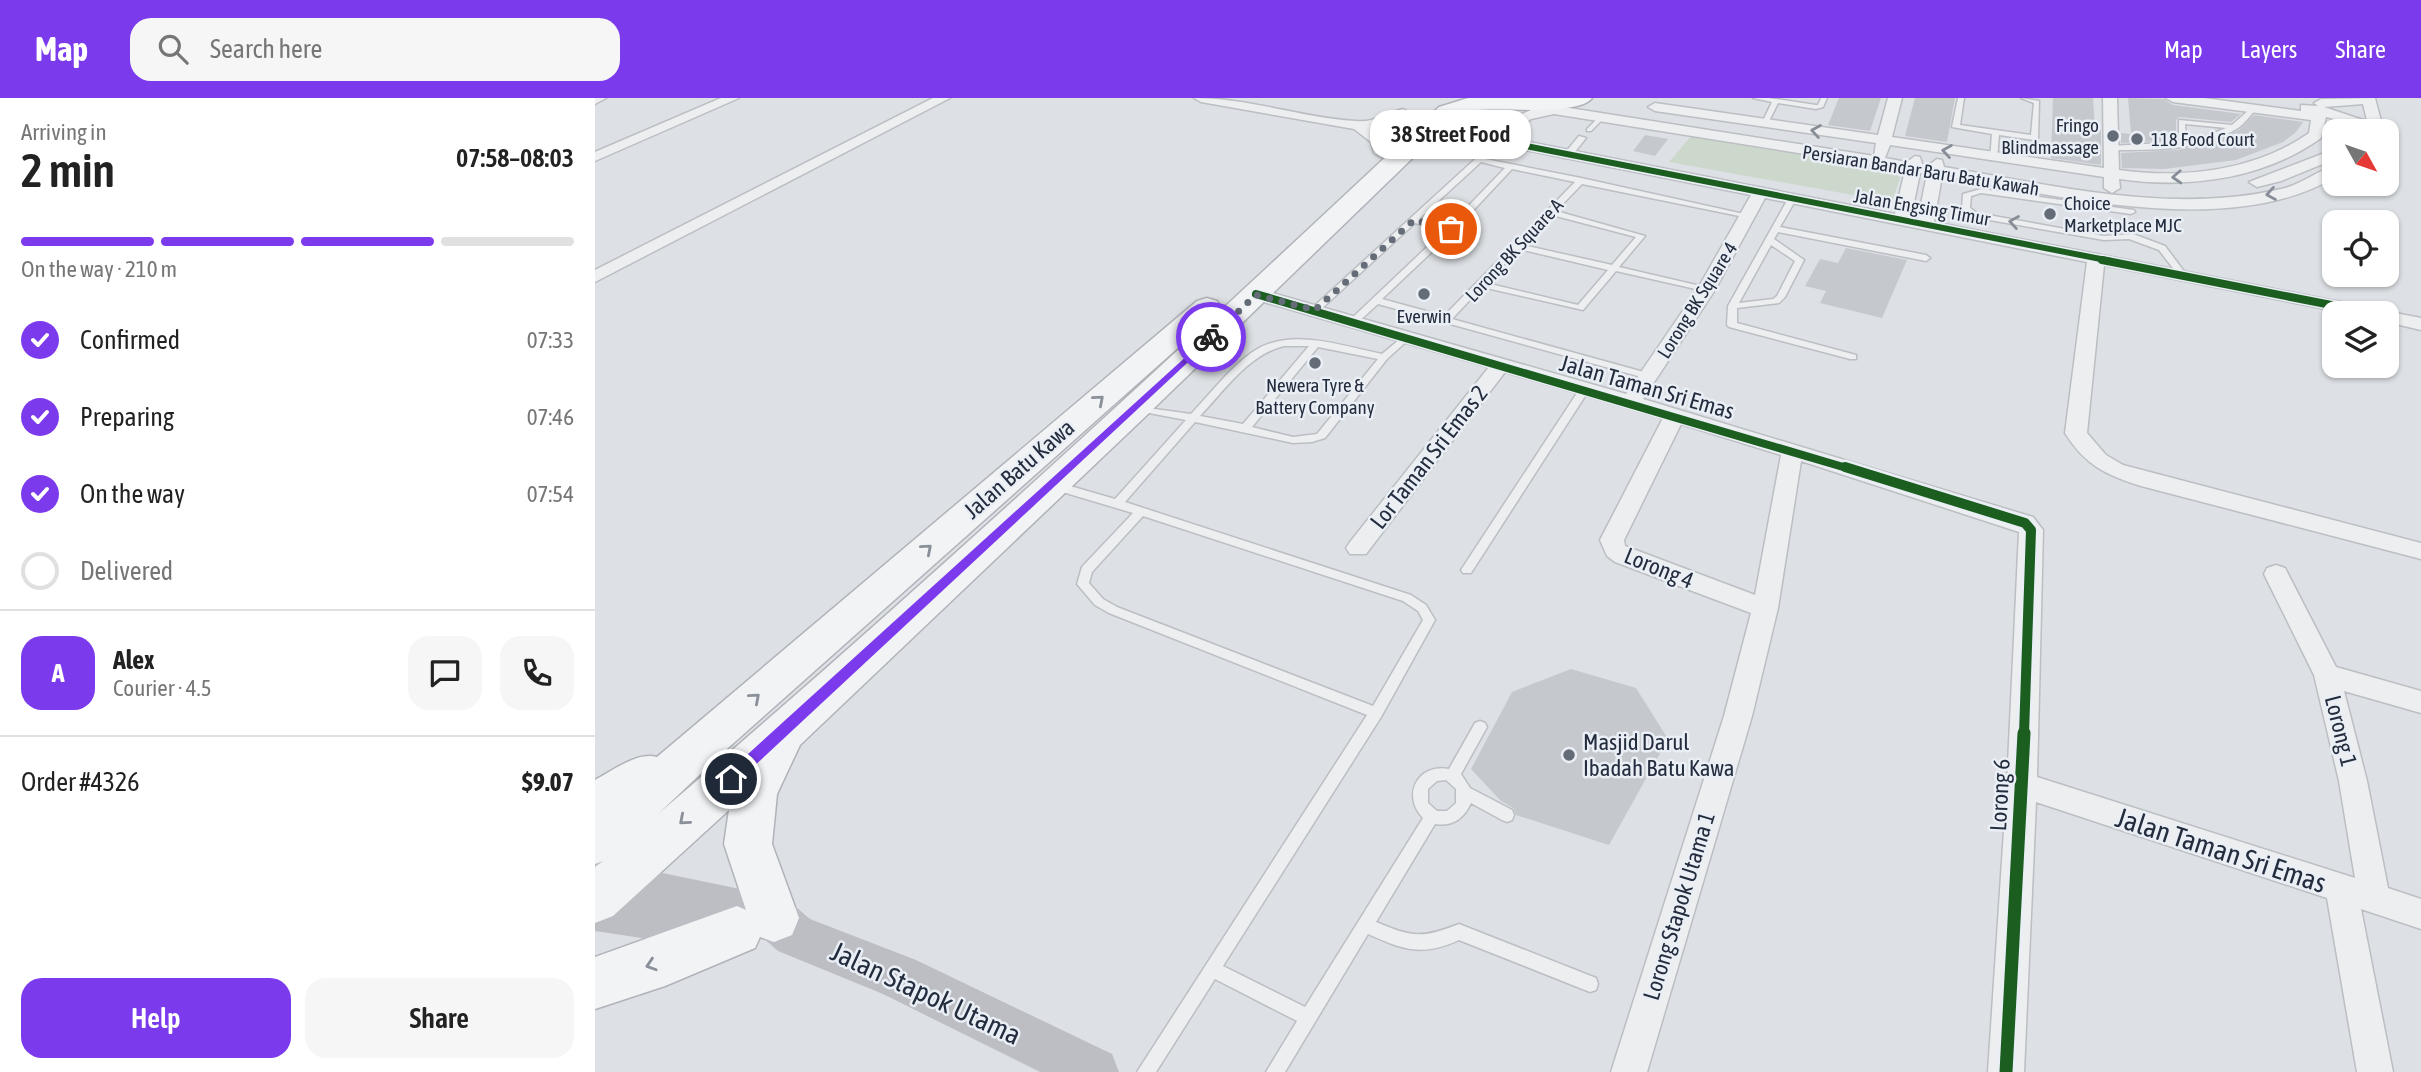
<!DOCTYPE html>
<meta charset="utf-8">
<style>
:root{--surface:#fff;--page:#f6f6f6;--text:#222;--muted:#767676;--line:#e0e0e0;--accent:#7c3aed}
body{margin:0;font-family:"Asap Condensed",sans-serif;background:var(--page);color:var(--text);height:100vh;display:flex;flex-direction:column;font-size:26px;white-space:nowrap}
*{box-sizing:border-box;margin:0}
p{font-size:23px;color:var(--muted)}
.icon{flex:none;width:38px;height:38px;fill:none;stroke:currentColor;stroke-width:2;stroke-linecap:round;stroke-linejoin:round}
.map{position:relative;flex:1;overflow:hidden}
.panel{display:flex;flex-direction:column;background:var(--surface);width:595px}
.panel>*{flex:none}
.needle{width:46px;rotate:130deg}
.fabs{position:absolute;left:1727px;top:21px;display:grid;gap:14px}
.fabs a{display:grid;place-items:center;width:77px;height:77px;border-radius:14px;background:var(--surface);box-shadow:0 2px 5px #0004;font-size:35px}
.pin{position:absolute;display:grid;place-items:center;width:60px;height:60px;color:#fff;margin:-30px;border:4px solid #fff;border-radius:50%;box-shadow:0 2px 7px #0007}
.courier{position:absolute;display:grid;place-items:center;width:70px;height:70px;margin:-35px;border:5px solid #7c3aed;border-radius:50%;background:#fff;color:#222;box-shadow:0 2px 9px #0007}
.bubble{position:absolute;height:49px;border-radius:21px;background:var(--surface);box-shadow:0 2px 5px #0004;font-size:23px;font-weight:600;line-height:49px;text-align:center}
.head em{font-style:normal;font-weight:600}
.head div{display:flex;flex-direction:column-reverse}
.head{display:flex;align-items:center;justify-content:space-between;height:119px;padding:0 21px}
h1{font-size:46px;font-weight:600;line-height:52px}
.bar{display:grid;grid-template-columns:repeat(4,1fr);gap:10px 7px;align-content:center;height:84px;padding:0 21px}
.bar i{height:9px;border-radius:5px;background:var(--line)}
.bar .active{background:var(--accent)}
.bar p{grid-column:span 4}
.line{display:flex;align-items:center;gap:18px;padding:0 21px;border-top:2px solid var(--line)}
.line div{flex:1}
.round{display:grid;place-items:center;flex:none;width:74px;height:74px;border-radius:21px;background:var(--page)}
ol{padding:0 21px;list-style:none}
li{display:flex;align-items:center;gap:21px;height:77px}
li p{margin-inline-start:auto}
li .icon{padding:7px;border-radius:50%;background:var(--accent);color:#fff;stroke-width:4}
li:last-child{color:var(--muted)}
li i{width:38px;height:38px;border:4px solid var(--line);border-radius:50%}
.action{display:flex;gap:14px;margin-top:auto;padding:14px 21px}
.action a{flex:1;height:80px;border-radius:21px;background:var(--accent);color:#fff;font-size:28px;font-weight:600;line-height:80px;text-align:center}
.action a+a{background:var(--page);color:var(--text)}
header{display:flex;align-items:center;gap:42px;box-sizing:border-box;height:98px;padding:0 35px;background:var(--accent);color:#fff}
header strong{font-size:33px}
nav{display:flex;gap:38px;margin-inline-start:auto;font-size:24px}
.search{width:490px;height:63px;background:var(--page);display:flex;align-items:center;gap:18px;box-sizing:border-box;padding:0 24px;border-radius:21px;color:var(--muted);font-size:26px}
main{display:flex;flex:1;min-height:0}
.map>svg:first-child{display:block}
.green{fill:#cdd8cd}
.building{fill:#c5c8cc}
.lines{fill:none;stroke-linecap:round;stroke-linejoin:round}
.service-casing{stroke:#bbbec2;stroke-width:3}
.minor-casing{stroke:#bbbec2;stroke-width:3}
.trunk-casing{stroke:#b0b3b9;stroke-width:3}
.service{fill:#edeef0;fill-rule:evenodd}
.minor{fill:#edeef0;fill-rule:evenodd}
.secondary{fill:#bcbec4;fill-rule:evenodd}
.trunk{fill:#f2f3f4;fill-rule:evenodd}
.cycleway-far3-casing{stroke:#eaeef5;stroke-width:9}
.cycleway-far2-casing{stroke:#eaeef5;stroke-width:11}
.cycleway-far1-casing{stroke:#eaeef5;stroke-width:15}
.cycleway-casing{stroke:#eaeef5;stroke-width:18}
.cycleway-far3{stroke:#1b5e20;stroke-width:6}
.cycleway-far2{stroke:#1b5e20;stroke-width:8}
.cycleway-far1{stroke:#1b5e20;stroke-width:10}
.cycleway{stroke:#1b5e20;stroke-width:13}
.oneway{stroke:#888e97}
.oneway2{stroke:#8a9099}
.route{fill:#7c3aed}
.done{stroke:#646c78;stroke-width:7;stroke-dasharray:0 12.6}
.poi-dot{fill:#646c78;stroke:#eaeef5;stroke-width:2.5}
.labels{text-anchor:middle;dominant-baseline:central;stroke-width:5;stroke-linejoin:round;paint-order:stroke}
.far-poi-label{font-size:19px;fill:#232d3e;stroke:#eaeef5;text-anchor:start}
.far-street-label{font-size:19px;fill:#232d3e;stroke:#eaeef5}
.street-label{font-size:23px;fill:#232d3e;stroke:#eaeef5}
.poi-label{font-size:23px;fill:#232d3e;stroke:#eaeef5;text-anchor:start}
.near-street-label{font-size:28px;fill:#232d3e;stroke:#eaeef5}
</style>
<header>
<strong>Map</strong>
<div class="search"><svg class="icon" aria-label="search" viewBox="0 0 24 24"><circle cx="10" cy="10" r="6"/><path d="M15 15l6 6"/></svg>Search here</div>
<nav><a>Map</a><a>Layers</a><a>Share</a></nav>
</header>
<main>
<section class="panel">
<div class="head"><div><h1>2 min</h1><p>Arriving in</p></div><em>07:58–08:03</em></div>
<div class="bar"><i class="active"></i><i class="active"></i><i class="active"></i><i></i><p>On the way · 210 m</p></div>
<ol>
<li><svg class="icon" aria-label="check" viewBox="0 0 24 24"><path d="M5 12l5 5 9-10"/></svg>Confirmed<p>07:33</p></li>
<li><svg class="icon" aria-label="check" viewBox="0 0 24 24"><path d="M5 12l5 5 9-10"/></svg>Preparing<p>07:46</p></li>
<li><svg class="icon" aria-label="check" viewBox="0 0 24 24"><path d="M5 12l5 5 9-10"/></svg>On the way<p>07:54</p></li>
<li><i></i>Delivered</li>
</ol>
<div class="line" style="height:126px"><b class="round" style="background:var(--accent);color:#fff">A</b><div><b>Alex</b><p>Courier · 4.5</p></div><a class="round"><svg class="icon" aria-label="chat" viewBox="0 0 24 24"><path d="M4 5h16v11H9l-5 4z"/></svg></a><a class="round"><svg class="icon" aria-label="phone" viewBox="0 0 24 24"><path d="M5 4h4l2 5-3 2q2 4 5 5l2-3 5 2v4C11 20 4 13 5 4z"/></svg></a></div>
<div class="line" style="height:91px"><div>Order #4326</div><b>$9.07</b></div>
<div class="action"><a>Help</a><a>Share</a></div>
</section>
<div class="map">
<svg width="1826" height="974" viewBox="0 0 1826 974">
<rect width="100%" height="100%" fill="#dde0e4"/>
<polygon class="green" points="1096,38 1307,74 1297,104 1074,64"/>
<g class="building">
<polygon points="1244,0 1286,0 1275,33 1233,27"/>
<polygon points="1320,0 1360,0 1352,44 1310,38"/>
<polygon points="1458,0 1498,0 1500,31 1506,32 1506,67 1456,60"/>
<polygon points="1533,0 1569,1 1578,7 1646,16 1636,24 1584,19 1581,22 1581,42 1526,45 1526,35 1536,36"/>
<polygon points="1659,17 1708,24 1701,34 1688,44 1641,62 1569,71 1527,70 1526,55 1582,52 1614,46 1644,32"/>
<polygon points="1050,37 1073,41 1060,58 1038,53"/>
<polygon points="1251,150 1312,162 1287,220 1225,205 1231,193 1210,188 1225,161 1243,165"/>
<polygon points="976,571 1041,590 1073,641 1014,747 921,717 918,710 906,703 876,671 917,594"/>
</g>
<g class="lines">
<defs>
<g id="service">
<polygon points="1158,0 1174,0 1221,7 1223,7 1226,0 1232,0 1228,9 1221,11 1183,5 1173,25 1170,27 1167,25 1177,4"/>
<polygon points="1363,0 1369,0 1365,27 1436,37 1439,5 1426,0 1444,3 1443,40 1439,42 1404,37 1402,60 1395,62 1397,36 1357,29"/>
<path d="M1656,10L1661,11C1656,17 1649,26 1643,30C1606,53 1558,52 1516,52L1512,50L1516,48L1584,44V22L1637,27ZM1590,26L1631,30L1609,39L1591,44Z"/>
<polygon points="1005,18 1010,19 996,33 992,33 992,31"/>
<polygon points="984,38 991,40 975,60 969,60 969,56"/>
<path d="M901,42L908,44L890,61L986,80L1158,118L1154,120L987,86L961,113L1050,138L1024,169L1114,190V194L1021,173L988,212L887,189L857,221L1056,276V280H1050L783,206L761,226H755V222L850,132L820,125L723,214H717L715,212ZM886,64L910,70L854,128L824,121ZM917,71L980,84L849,218L787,201L859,133ZM957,117L1041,139L1017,167L928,147ZM924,151L1013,172L983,207L891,185Z"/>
<polygon points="1386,91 1539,112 1540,114 1536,116 1386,95 1376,98 1375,110 1382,115 1509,138 1538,136 1570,148 1591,176 1584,178 1564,152 1534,141 1509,142 1377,119 1367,111 1368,96"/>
<path d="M1193,101L1200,103L1185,129L1331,157L1335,160L1331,163L1183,134L1179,141L1209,162L1190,199L1184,205L1142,210V225L1261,257V261H1255L1134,229L1132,227L1133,208ZM1176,147L1200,163L1182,198L1178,201L1144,205Z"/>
<path d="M810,237L815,240L813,242L792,261L730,340L717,344L698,345L600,324L530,404L816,497L831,507L840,522L786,619L628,868L710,909L828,720C806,697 823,665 854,671L880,625L885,623L890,625L892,629L866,676L875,690L917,712L919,717L917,722L912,724L907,722L876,705C869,720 858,729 840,726L781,824C817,839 827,841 864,826L1001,880L1003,886L1001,892L995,894L864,842C827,859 809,852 773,836L690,974H671L702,923L620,881L561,974H542L772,617L514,515L500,507L482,486L487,469L538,415L454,390L452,387L458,383L520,401L591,322L538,312V308L596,316C615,296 633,272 656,255C694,228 746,248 787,256ZM689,248H714L648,326L605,318C630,292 653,257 689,248ZM723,249L783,261L722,336L698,339L657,329ZM548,418L808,503L823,513L828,522L778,608L522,509L508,501L494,485L497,474ZM851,682L861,691V705L852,713H842L833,705V691L842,683Z"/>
<polygon points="989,289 994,292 876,475 868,475 866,472 868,469 984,292"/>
</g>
<g id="minor">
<polygon points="0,0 11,0 0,6"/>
<polygon points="126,0 144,0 0,63 0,54"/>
<polygon points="338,0 355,0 0,184 0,172"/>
<path d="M599,0C655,0 707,20 761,23C779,25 792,15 808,11L815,15L800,26L775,30L788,39L793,55L786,59L779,55L776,44L759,31L606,4Z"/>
<path d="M1293,0H1307L1297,39L1509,70L1508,0H1522L1524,72C1589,81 1660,73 1714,35L1716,22L1578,4L1571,0H1609L1706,13V7L1723,8L1719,5L1726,1L1780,0L1787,27L1784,33H1770L1773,27L1768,6L1729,9L1768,22L1761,26L1731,19L1726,40C1669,81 1593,91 1524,81L1525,90L1517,95L1509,90V79L1295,47L1290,60L1312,64L1320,58L1325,59L1327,66L1334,67L1342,61L1347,62L1349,69C1459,87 1575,117 1686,91C1706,87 1721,73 1740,68V79C1636,142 1460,97 1347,78L1339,124L1826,220V232L1792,224V215H1751L1509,167L1492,335L1511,357L1528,367L1826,445V461L1546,388C1511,377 1490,367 1470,335L1492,164L1170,100L1120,192L1048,301L1438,419L1448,432L1442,679L1760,780L1744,683L1719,577L1669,476L1672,470L1681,467L1690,470L1741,569L1826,593V615L1749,593L1772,683L1793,790L1826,801V831L1766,811L1798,974H1762L1732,800L1441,704L1429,974H1393L1412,687L1424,434L1206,363L1183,510L1157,618L1052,974H1016L1129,618L1156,515L1020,464L1012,458L1005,442L1068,320L910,274L771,456H755L751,450L755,444L894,269L655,200L652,196L661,191L667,192L1031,296L1102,192L1156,97L870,40L830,37L823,33L825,30L870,32L901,38L920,19L936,12L925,10L923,7L930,3L1279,58L1281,45L1060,13L1053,9L1060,5L1283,37ZM959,16L1310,72L1300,116L914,40L936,21ZM1325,75L1332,76L1323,121L1316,119ZM1086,326L1186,357L1160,497L1030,448L1029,442Z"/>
<polygon points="1740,51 1740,61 1686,83 1662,89 1654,84"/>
</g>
<path id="trunk" d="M873,0H997C983,19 899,8 876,13C870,14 865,17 860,19L552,317L205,647L182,696L177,746L204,820L197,837L179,844L165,839L160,850L70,888L0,911V859L142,808L151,812L129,746L134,712L18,818L0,825V769L8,763L0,766V682C17,673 43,653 62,659L602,203L612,200L622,203L626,209L622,215L133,650L63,716C330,488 588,249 844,9Z"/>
</defs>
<use href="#service" class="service-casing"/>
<use href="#minor" class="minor-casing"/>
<use href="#trunk" class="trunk-casing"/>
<use href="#service" class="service"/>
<use href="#minor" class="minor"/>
<polygon class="secondary" points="0,761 179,798 195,804 215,821 321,862 517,956 524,974 445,974 288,896 183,853 167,839 147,835 142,846 126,852 0,833"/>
<use href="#trunk" class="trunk"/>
<defs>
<polyline id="cycleway-far3" points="830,33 870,36 1516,163"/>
<g id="cycleway-far2">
<polyline points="1507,162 1777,215"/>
<polyline points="661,196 1255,371"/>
</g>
<polyline id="cycleway-far1" points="1250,369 1430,425 1436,432 1429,636"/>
<polyline id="cycleway" points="1411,974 1429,635"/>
</defs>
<use href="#cycleway-far3" class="cycleway-far3-casing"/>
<use href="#cycleway-far2" class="cycleway-far2-casing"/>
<use href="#cycleway-far1" class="cycleway-far1-casing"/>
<use href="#cycleway" class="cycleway-casing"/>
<use href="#cycleway-far3" class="cycleway-far3"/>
<use href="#cycleway-far2" class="cycleway-far2"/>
<use href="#cycleway-far1" class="cycleway-far1"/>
<use href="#cycleway" class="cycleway"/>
</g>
<defs><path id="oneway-chevron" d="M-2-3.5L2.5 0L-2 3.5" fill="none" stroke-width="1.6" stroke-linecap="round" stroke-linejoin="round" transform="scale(1.75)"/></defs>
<g class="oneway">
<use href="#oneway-chevron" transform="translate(1221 33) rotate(-171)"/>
<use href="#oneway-chevron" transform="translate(1352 53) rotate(-171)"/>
<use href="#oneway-chevron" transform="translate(1582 79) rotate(177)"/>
<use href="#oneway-chevron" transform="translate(1676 96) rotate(170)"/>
<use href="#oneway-chevron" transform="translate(1419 124) rotate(-170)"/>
</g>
<g class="oneway2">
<use href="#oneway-chevron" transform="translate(504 302) rotate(-41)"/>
<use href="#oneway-chevron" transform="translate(332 451) rotate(-41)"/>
<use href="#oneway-chevron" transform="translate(160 600) rotate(-41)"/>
<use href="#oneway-chevron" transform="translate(89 722) rotate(139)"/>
<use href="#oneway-chevron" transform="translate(56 867) rotate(162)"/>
</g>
<polygon class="route" points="616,236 619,240 141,685 131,685 131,676"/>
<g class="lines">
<polyline class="done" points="616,239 661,197 720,212 819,122 856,131"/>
</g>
<g class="poi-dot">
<circle cx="1518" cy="38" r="7"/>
<circle cx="1542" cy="41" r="7"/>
<circle cx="1455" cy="116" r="7"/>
<circle cx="829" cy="196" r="7"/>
<circle cx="720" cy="265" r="7"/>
<circle cx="974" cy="657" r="7"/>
</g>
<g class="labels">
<g class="far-poi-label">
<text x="1504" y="27" text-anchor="end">Fringo<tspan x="1504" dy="22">Blindmassage</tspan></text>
<text x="1556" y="41">118 Food Court</text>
<text x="1469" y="105">Choice<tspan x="1469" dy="22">Marketplace MJC</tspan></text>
<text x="829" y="218" text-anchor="middle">Everwin</text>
<text x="720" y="287" text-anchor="middle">Newera Tyre &amp;<tspan x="720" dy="22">Battery Company</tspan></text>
</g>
<g class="far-street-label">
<text transform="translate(1326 72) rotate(9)">Persiaran Bandar Baru Batu Kawah</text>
<text transform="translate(1327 109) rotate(10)">Jalan Engsing Timur</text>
<text transform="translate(919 152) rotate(-47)">Lorong BK Square A</text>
<text transform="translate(1102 202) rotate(-58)">Lorong BK Square 4</text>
</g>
<g class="street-label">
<text transform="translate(1052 289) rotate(16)">Jalan Taman Sri Emas</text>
<text transform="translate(834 359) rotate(-52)">Lor Taman Sri Emas 2</text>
<text transform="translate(424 371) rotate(-41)">Jalan Batu Kawa</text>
<text transform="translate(1064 470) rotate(22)">Lorong 4</text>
<text transform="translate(1746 633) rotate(76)">Lorong 1</text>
<text transform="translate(1405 697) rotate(-87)">Lorong 6</text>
<text transform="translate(1084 808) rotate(-73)">Lorong Stapok Utama 1</text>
</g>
<g class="poi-label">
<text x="988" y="644">Masjid Darul<tspan x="988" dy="26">Ibadah Batu Kawa</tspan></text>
</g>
<g class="near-street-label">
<text transform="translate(1626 752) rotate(18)">Jalan Taman Sri Emas</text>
<text transform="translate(331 895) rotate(25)">Jalan Stapok Utama</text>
</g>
</g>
</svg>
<div class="fabs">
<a><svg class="needle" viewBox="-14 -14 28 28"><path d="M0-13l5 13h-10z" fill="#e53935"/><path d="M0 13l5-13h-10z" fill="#767676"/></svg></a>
<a><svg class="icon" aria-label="locate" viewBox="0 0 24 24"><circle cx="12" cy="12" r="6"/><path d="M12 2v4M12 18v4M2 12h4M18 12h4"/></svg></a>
<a><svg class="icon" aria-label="layers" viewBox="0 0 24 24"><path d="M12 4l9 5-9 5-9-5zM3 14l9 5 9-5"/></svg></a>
</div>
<div class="pin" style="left:856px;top:131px;background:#ea580c"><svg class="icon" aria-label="bag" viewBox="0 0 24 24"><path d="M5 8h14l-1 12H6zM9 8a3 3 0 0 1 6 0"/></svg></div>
<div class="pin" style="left:136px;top:681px;background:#1f2937"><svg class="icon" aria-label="home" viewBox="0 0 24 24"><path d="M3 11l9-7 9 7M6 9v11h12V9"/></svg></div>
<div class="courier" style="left:616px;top:239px"><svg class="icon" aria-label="bike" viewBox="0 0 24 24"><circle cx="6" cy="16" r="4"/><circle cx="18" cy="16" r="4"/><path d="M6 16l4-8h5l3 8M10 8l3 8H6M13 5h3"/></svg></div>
<div class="bubble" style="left:775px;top:12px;width:161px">38 Street Food</div>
</div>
</main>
